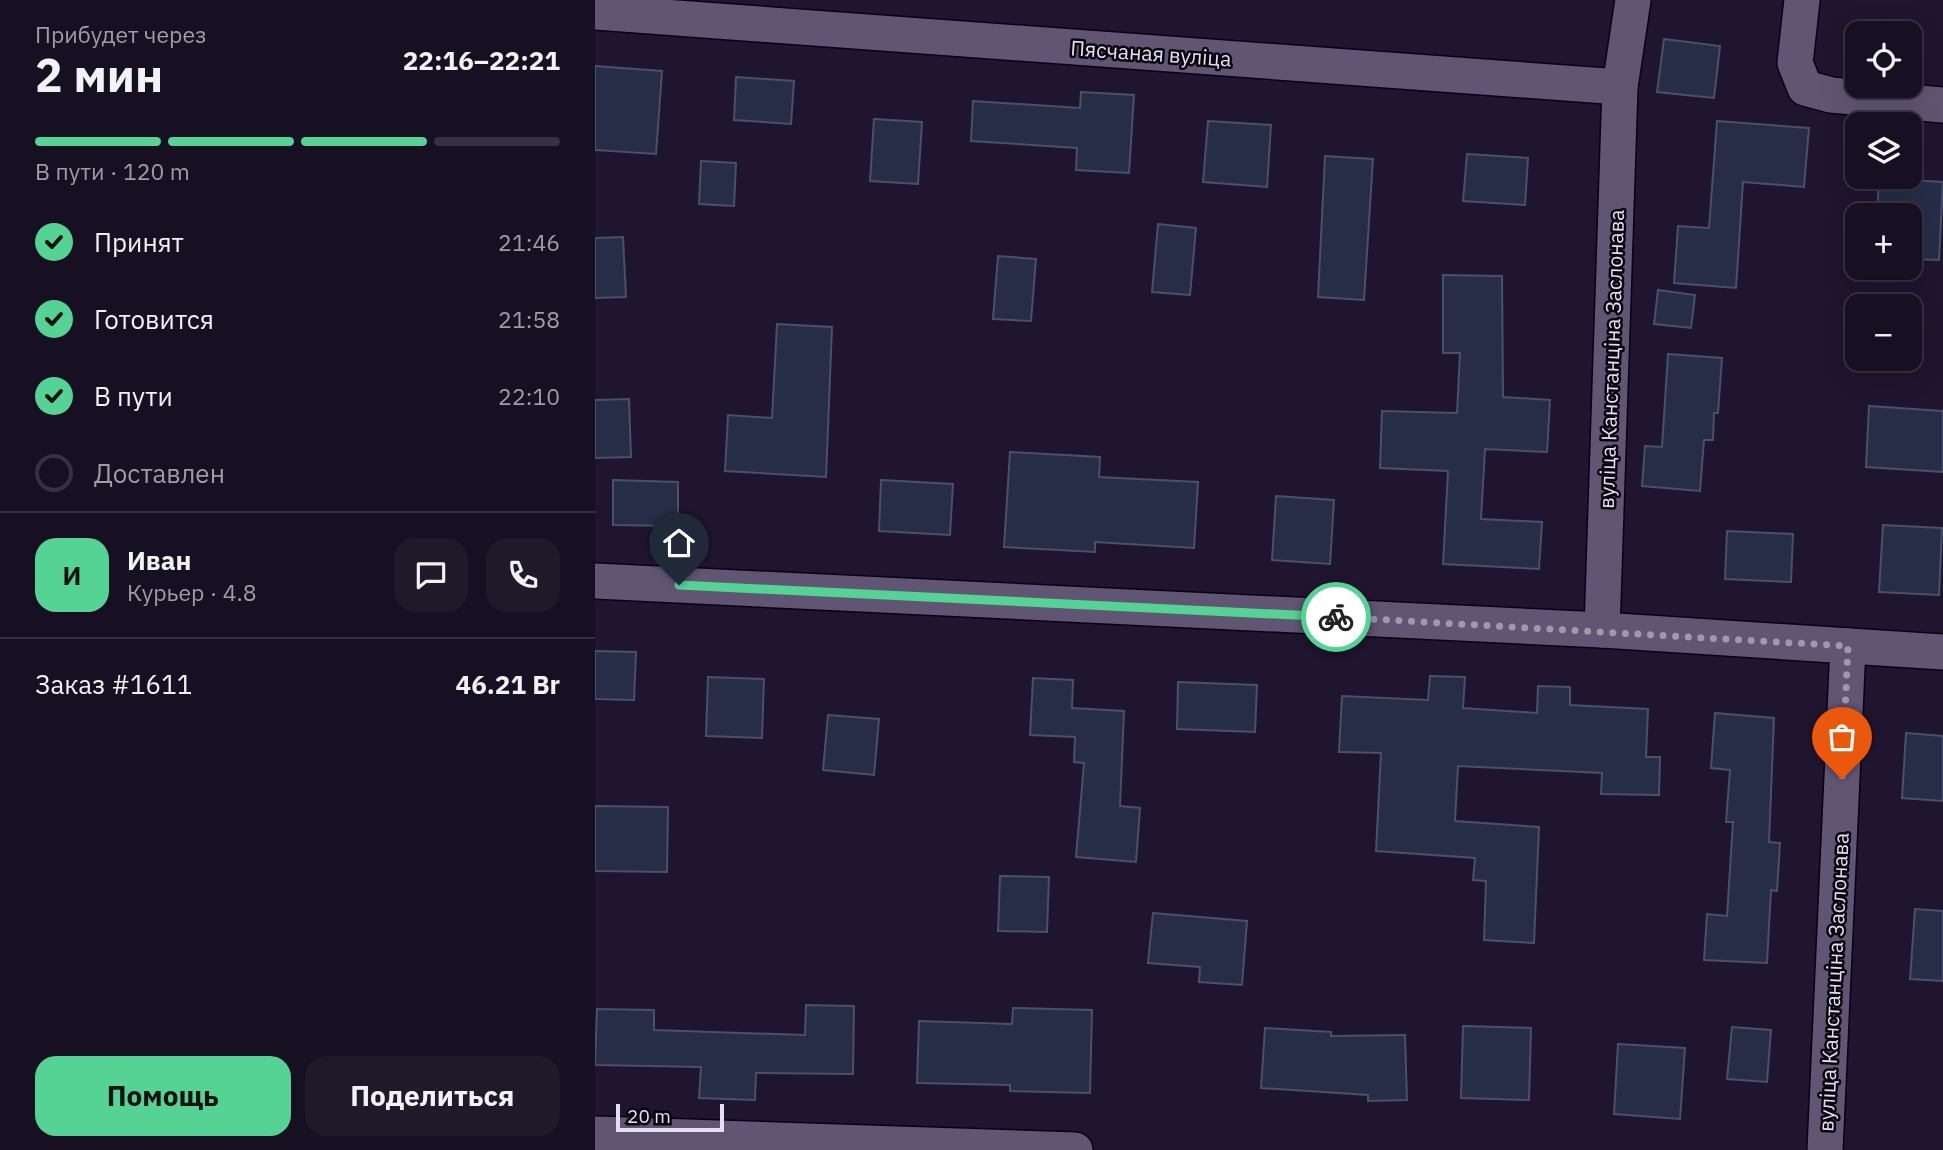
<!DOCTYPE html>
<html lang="ru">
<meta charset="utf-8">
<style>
:root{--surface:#171022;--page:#20192a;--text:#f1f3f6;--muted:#9e9da5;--line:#363040;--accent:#54d395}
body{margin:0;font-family:"IBM Plex Sans",sans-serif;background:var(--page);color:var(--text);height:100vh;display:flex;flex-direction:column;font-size:26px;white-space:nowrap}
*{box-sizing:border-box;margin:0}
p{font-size:23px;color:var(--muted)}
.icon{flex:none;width:38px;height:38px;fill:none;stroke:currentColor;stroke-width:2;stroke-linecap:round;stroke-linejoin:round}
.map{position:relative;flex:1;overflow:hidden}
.details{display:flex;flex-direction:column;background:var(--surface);width:595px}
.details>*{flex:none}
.fabs{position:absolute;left:1250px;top:21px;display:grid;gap:14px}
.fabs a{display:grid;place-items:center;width:77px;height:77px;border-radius:14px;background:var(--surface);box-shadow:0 7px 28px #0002,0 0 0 2px var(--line);font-size:35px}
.scale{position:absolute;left:21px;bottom:18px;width:108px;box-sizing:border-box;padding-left:7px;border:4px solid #e5e0f1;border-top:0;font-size:19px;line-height:24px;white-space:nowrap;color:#e5e0f1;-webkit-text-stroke:5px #07040e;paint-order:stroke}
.pin{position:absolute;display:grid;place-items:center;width:60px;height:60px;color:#fff;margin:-72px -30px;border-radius:50% 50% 50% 0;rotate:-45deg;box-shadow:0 0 7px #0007}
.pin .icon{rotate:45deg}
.courier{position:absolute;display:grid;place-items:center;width:70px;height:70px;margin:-35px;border:5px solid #54d395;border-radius:50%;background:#fff;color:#222;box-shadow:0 2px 9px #0007}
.overview em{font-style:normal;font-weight:800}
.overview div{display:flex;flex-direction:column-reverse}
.overview{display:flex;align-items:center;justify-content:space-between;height:119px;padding:0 35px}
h1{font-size:46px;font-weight:800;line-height:52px}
.bar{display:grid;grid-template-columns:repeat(4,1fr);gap:10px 7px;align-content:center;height:84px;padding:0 35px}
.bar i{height:9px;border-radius:5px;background:var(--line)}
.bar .active{background:var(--accent)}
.bar p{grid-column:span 4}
.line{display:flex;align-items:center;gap:18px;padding:0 35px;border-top:2px solid var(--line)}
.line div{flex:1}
.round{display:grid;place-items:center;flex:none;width:74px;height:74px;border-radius:21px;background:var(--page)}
ol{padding:0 35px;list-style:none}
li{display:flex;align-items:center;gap:21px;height:77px}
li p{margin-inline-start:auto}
li .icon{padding:7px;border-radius:50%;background:var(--accent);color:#111;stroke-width:4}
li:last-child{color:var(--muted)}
li i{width:38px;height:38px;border:4px solid var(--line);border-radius:50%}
.primary-button{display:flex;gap:14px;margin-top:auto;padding:14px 35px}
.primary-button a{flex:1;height:80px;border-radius:21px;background:var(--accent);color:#111;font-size:28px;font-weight:800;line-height:80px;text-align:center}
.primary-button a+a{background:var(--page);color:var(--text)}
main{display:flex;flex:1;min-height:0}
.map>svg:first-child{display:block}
.building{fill:#272d47;stroke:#48506c;stroke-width:2}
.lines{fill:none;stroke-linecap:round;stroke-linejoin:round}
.minor-casing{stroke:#090215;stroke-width:38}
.minor{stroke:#605573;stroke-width:35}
.done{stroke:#a099ad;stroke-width:7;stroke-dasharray:0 12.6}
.route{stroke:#54d395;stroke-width:9}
.labels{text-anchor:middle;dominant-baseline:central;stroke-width:5;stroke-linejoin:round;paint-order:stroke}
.street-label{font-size:21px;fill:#e5e0f1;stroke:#07040e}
</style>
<main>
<section class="details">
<div class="overview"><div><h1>2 мин</h1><p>Прибудет через</p></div><em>22:16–22:21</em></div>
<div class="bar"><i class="active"></i><i class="active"></i><i class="active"></i><i></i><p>В пути · 120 m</p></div>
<ol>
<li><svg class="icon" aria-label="check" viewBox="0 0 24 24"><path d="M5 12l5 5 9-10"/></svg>Принят<p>21:46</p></li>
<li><svg class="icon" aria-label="check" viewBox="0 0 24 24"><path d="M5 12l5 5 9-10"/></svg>Готовится<p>21:58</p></li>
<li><svg class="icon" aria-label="check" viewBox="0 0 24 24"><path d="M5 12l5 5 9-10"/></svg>В пути<p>22:10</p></li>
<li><i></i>Доставлен</li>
</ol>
<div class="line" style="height:126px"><b class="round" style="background:var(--accent);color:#111">И</b><div><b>Иван</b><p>Курьер · 4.8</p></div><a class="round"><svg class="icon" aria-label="chat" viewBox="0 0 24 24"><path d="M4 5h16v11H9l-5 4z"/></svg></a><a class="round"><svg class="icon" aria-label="phone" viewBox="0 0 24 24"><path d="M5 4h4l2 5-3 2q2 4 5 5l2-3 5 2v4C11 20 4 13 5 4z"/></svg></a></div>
<div class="line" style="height:91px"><div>Заказ #1611</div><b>46.21 Br</b></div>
<div class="primary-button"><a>Помощь</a><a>Поделиться</a></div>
</section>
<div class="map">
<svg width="1348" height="1150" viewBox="0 0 1348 1150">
<rect width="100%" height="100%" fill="#1f152e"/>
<g class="building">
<polygon points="1069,39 1125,46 1119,98 1062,92"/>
<polygon points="0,66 67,71 61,154 0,150"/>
<polygon points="141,77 199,81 196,124 139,120"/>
<polygon points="486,92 539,95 534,173 481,170 482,148 376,141 378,101 485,108"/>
<polygon points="279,119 327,122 323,184 275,181"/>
<polygon points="613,121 676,125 672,187 608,182"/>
<polygon points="1122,121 1214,128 1209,187 1148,182 1141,288 1079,283 1083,226 1114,228"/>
<polygon points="872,154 933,158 930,205 868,201"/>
<polygon points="730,156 778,159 769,300 723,297"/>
<polygon points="106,161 141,163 139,206 104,204"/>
<polygon points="1284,178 1348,182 1344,260 1314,259 1314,215 1282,215"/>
<polygon points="563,224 601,228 595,295 557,292"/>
<polygon points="28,237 31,297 0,298 0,238"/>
<polygon points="403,256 441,259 436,321 398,319"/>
<polygon points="848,275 907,276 908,397 955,400 952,452 890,449 886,519 947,522 944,569 848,564 853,471 785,468 787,411 862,413 865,353 848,353"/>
<polygon points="1063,290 1100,295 1096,328 1059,324"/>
<polygon points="182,324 237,327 231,477 130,471 133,415 177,418"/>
<polygon points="1073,354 1127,358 1123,413 1119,413 1118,440 1109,440 1105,491 1047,486 1050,446 1067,447"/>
<polygon points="34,399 36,457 0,458 0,400"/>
<polygon points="1274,406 1348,411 1348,472 1271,467"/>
<polygon points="415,452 505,457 504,477 603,482 599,548 500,542 500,552 409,547"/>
<polygon points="18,480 83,482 83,526 18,525"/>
<polygon points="286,480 358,484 355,535 284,531"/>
<polygon points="681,496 739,500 735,564 677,560"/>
<polygon points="1288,525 1347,528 1344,595 1284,592"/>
<polygon points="1132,531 1198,534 1196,582 1130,579"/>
<polygon points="0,651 41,652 39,700 0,699"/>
<polygon points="835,676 870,677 868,708 942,713 943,686 975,687 975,705 1053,709 1051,757 1065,757 1064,795 1006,794 1007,773 863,766 860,821 944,827 939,943 889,940 891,881 878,880 880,858 781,851 786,753 744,752 747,696 833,700"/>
<polygon points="113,677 169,679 167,738 111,736"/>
<polygon points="438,678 478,680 477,708 529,711 525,806 545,808 541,862 481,857 489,763 479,762 480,737 435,735"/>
<polygon points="583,682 662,685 660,732 582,729"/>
<polygon points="1120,713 1179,718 1174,842 1185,843 1182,891 1176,890 1172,963 1109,960 1112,914 1132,916 1138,822 1131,822 1135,770 1116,768"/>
<polygon points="233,715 284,719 279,775 228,770"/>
<polygon points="1311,733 1348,736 1348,801 1307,798"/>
<polygon points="0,806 73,807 72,872 0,871"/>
<polygon points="405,876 454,877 452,932 403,931"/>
<polygon points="1320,909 1348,911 1348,981 1315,979"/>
<polygon points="558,913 652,921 647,985 604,982 605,967 553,963"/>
<polygon points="211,1005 259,1006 258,1074 161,1073 160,1100 104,1098 106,1067 0,1065 2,1009 59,1010 59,1030 210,1035"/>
<polygon points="418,1008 497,1010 495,1093 415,1091 415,1085 322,1083 324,1021 417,1024"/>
<polygon points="868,1026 936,1028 934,1100 866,1098"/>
<polygon points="1137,1027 1176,1030 1172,1082 1132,1079"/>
<polygon points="670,1028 736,1032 736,1036 810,1035 812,1100 773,1101 773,1095 666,1088"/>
<polygon points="1023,1044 1090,1048 1085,1119 1019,1114"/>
</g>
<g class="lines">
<defs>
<g id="minor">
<polyline points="1207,0 1200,63 1210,88 1236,95 1348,105"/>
<polyline points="0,12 1025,87 1038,0"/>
<polyline points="0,581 1007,630 1348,652"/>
<polyline points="1007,630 1025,87"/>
<polyline points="0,1134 480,1150"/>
<polyline points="1230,1150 1253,646"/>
</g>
</defs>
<use href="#minor" class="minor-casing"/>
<use href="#minor" class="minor"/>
</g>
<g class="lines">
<polyline class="done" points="741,617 1253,646 1247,779"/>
<polyline class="route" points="84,585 741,617"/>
</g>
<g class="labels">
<g class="street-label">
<text transform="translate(556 53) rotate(4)">Пясчаная вуліца</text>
<text transform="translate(1016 359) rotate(-88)">вуліца Канстанціна Заслонава</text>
<text transform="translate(1238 982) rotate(-87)">вуліца Канстанціна Заслонава</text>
</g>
</g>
</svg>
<div class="fabs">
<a><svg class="icon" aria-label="locate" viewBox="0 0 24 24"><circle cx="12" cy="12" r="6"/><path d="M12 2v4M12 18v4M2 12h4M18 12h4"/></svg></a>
<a><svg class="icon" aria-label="layers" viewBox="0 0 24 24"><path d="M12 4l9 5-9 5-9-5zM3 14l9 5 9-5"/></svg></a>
<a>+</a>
<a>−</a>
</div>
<div class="scale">20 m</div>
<div class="pin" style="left:1247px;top:779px;background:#ea580c"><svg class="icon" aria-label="bag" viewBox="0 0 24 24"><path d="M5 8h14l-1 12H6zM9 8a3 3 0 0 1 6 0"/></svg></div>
<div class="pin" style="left:84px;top:585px;background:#1f2937"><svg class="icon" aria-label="home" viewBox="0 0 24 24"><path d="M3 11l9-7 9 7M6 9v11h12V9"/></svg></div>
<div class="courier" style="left:741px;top:617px"><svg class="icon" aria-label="bike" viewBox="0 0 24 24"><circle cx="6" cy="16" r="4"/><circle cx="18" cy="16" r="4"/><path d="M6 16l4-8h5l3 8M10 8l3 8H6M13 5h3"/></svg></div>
</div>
</main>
